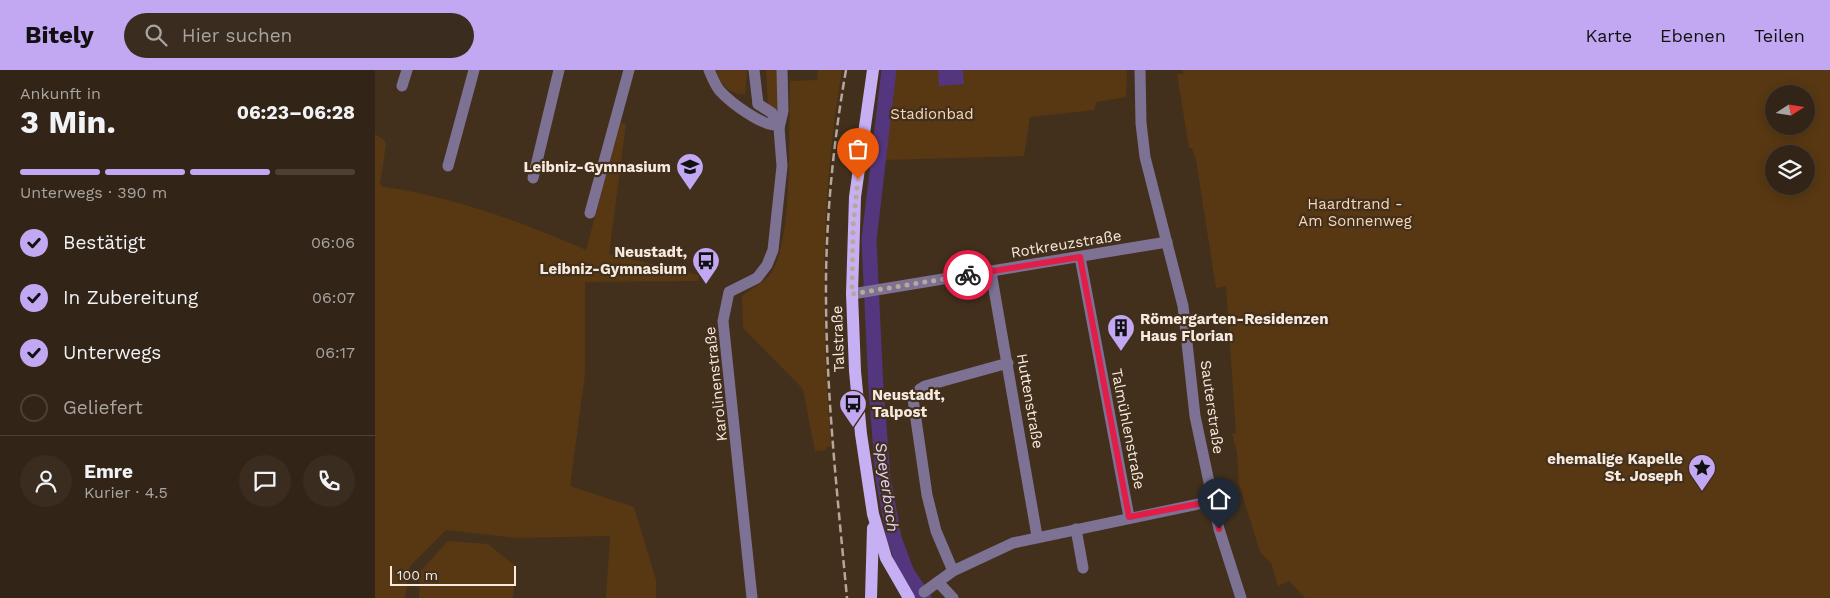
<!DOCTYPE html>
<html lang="de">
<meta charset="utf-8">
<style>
:root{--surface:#322416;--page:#3a2c1f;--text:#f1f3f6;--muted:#a8a4a1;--line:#4d4135;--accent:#c2a8f2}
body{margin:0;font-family:"Work Sans",sans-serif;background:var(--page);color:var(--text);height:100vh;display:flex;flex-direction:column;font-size:19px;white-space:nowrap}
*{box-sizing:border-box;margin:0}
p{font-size:16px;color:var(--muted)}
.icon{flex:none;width:28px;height:28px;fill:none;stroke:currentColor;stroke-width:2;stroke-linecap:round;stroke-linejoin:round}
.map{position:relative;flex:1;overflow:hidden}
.sheet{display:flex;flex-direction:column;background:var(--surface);width:375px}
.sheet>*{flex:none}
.needle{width:32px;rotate:78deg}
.fabs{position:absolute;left:1390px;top:15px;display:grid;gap:10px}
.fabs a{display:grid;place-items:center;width:50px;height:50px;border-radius:50%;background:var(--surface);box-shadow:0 2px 12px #0003,0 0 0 1px var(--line);font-size:25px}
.scale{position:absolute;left:15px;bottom:12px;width:126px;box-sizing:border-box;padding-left:5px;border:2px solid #f6e9de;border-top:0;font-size:14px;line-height:18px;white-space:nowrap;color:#f6e9de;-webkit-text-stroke:4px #42301d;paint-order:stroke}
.pin{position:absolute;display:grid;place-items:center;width:42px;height:42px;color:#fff;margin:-51px -21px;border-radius:50% 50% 50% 0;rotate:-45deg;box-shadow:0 0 5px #0007}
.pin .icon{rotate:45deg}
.courier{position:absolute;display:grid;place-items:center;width:50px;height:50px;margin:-25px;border:4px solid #e11d48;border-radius:50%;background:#fff;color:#222;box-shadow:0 1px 6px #0007}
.head em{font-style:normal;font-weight:700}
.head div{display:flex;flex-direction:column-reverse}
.head{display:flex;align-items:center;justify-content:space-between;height:85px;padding:0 20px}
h1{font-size:32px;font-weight:700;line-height:38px}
.bar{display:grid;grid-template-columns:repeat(4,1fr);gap:8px 5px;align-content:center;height:60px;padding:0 20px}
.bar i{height:6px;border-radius:4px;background:var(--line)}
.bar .active{background:var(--accent)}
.bar p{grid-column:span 4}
.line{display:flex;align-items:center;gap:12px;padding:0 20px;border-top:1px solid var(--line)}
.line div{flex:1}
.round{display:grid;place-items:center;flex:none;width:52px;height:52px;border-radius:26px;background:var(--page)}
ol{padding:0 20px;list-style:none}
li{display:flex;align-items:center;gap:15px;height:55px}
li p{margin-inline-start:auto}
li .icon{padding:5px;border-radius:50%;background:var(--accent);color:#111;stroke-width:4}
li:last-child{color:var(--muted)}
li i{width:28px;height:28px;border:2px solid var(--line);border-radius:50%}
header{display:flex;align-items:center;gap:30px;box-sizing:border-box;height:70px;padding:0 25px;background:var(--accent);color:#111}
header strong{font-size:24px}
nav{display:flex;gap:28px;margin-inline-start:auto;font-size:18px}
.search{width:350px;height:45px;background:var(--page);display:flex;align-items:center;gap:12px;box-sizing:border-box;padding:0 18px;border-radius:28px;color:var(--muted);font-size:19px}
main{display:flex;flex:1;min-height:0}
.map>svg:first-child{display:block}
.green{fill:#583812;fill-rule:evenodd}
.water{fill:#54367e}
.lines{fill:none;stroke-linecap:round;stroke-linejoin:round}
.river{stroke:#54367e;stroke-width:15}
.minor{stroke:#7d7294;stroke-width:11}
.major{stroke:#c7aff4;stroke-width:12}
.rail{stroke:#b6a799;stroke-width:2.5;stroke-dasharray:8 4;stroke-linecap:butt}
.done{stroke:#b7a89a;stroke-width:5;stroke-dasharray:0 9}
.route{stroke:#e11d48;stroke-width:6}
.labels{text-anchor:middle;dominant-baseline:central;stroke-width:4.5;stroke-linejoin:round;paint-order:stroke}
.park-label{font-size:15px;fill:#fad7b6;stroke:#42301d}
.poi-label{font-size:15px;font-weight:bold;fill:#f6e9de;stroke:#42301d;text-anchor:end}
.street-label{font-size:15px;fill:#f6e9de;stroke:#42301d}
.water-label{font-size:16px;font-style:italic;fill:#e0d2fc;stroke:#42301d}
</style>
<header>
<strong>Bitely</strong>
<div class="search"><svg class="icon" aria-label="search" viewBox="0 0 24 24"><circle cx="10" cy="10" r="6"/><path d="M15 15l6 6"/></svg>Hier suchen</div>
<nav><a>Karte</a><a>Ebenen</a><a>Teilen</a></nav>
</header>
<main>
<section class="sheet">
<div class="head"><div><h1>3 Min.</h1><p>Ankunft in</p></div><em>06:23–06:28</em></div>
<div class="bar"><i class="active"></i><i class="active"></i><i class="active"></i><i></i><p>Unterwegs · 390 m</p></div>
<ol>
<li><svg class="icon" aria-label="check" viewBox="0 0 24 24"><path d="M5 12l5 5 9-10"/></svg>Bestätigt<p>06:06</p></li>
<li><svg class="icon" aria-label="check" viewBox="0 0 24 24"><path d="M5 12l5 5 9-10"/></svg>In Zubereitung<p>06:07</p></li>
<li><svg class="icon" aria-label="check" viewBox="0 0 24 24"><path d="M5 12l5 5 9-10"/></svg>Unterwegs<p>06:17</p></li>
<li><i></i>Geliefert</li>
</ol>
<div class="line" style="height:90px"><a class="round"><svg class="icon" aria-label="person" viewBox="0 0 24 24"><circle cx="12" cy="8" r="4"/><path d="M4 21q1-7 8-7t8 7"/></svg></a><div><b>Emre</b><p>Kurier · 4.5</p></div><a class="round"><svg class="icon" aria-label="chat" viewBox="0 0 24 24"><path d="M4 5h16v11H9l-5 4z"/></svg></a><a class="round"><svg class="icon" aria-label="phone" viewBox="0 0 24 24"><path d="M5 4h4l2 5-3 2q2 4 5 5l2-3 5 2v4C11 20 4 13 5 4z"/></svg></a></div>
</section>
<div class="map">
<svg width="1455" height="528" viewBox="0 0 1455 528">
<rect width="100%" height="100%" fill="#42301d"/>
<g class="green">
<path d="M341,0H372L370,24C356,26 344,13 341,0Z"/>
<polygon points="391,0 402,0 405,39 402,42 393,36"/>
<path d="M443,0H467C445,128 446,248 456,377H451V380L440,381L428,319L368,258L367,226C376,219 391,211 397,202C419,164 413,58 415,11L442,10Z"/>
<polygon points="518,0 752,0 751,27 721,32 719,40 655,47 649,86 507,90"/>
<path d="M808,0H1455V528H930L914,511L903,516L896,493L885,482L864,414L862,382L857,364L861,363L851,216L841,218L821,90L817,78H814L802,4H808ZM1399,24H1431V56H1399ZM1399,84H1431V116H1399Z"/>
<path d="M245,53L251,54L234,184L324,205L323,211L210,212V304L195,416L259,437L281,510V528H231L235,466L142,468L71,460L35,496L30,528H0V64L9,70L11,74L5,114L9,117C79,127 147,152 211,180Z"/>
<polygon points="73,471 113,474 141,497 138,528 44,528 45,502"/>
</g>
<polygon class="water" points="563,0 588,0 589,14 564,16"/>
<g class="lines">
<polyline class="river" points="514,0 494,170 501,318 508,407 519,468 532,503 549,528"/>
<g class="minor">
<path d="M334,0C337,7 340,15 345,21C356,33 387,56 402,55"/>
<polyline points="379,0 383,34"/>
<polyline points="765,0 766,53 770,87 808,236 820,346 838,431 844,459 866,528"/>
<polyline points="27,16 32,0"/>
<polyline points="383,34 397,43 404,58"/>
<polyline points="73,96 99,0"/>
<polyline points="158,108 184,0"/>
<polyline points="215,143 254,0"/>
<polyline points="705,187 754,447"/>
<polyline points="616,202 662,466"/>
<polyline points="477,224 792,172"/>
<polyline points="701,459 708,498"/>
<polyline points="578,501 561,461 552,425 538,329 545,319 550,316 633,293"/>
<polyline points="563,512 578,528"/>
<polyline points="549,522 578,501 638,473 838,431"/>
<polyline points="377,528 348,251 354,222 382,208 392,195 398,180 407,96 404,58 408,41 407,0"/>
</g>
<g class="major">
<polyline points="498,0 480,127 477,224 480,301 486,364 498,444 511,488 534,528"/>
<polyline points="496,528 498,458"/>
</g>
<path class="rail" d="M471,0C459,68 452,138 451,207C450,314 462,421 472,528"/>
</g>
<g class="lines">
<polyline class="done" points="483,109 478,157 477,224 593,205"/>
<polyline class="route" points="593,205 705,187 754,447 838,431 844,459"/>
</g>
<defs>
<symbol id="school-pin" viewBox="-11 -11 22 30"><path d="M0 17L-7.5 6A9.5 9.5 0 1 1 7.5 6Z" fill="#c2a8f2" stroke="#42301d"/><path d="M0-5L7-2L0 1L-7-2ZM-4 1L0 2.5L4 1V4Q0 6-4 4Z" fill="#111"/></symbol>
<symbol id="bus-pin" viewBox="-11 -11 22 30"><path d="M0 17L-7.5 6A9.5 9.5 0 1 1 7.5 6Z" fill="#c2a8f2" stroke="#42301d"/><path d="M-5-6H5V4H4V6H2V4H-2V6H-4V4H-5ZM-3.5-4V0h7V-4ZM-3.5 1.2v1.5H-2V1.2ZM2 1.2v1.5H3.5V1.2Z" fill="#111"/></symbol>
<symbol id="building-pin" viewBox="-11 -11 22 30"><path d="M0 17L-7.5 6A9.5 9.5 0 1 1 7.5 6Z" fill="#c2a8f2" stroke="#42301d"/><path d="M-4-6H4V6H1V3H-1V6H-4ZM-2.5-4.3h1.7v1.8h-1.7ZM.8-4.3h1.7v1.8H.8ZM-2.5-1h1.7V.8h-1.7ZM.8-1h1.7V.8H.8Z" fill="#111"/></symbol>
<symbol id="sight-pin" viewBox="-11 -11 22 30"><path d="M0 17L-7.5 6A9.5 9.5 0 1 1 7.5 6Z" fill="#c2a8f2" stroke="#42301d"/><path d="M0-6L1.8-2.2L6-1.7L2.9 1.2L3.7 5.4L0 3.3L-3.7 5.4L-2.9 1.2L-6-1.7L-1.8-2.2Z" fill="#111"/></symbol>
</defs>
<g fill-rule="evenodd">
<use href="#school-pin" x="299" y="81" width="32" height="43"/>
<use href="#bus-pin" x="315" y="175" width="32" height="43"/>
<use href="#building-pin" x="730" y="242" width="32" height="43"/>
<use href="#bus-pin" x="462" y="318" width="32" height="43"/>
<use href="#sight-pin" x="1311" y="382" width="32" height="43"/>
</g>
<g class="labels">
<g class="park-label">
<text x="557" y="44">Stadionbad</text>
<text x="980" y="134">Haardtrand -<tspan x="980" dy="17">Am Sonnenweg</tspan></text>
</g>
<g class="poi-label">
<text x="296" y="97">Leibniz-Gymnasium</text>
<text x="312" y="182">Neustadt,<tspan x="312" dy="17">Leibniz-Gymnasium</tspan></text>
<text x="765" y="249" text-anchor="start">Römergarten-Residenzen<tspan x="765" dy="17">Haus Florian</tspan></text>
<text x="497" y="325" text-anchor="start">Neustadt,<tspan x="497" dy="17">Talpost</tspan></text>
<text x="1308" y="389">ehemalige Kapelle<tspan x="1308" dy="17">St. Joseph</tspan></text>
</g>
<g class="street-label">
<text transform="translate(691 174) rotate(-9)">Rotkreuzstraße</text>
<text transform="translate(463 269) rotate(-92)">Talstraße</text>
<text transform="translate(341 314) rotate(-96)">Karolinenstraße</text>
<text transform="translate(655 331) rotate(80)">Huttenstraße</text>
<text transform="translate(837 337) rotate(82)">Sauterstraße</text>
<text transform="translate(753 359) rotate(79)">Talmühlenstraße</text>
</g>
<g class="water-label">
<text transform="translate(512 417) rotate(82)">Speyerbach</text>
</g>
</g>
</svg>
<div class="fabs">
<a><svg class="needle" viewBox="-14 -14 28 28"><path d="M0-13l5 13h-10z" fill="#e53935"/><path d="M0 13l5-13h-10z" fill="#a8a4a1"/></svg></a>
<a><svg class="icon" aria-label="layers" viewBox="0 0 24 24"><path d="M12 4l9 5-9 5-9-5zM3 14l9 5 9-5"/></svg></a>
</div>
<div class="scale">100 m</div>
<div class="pin" style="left:483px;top:109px;background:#ea580c"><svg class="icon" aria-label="bag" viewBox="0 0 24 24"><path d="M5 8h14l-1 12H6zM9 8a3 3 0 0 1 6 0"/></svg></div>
<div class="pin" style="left:844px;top:459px;background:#1f2937"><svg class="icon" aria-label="home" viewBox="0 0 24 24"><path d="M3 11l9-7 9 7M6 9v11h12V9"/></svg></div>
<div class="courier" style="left:593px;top:205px"><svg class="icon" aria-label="bike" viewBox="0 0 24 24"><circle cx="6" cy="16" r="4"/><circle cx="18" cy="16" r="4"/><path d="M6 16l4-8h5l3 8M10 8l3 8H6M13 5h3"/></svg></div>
</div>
</main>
